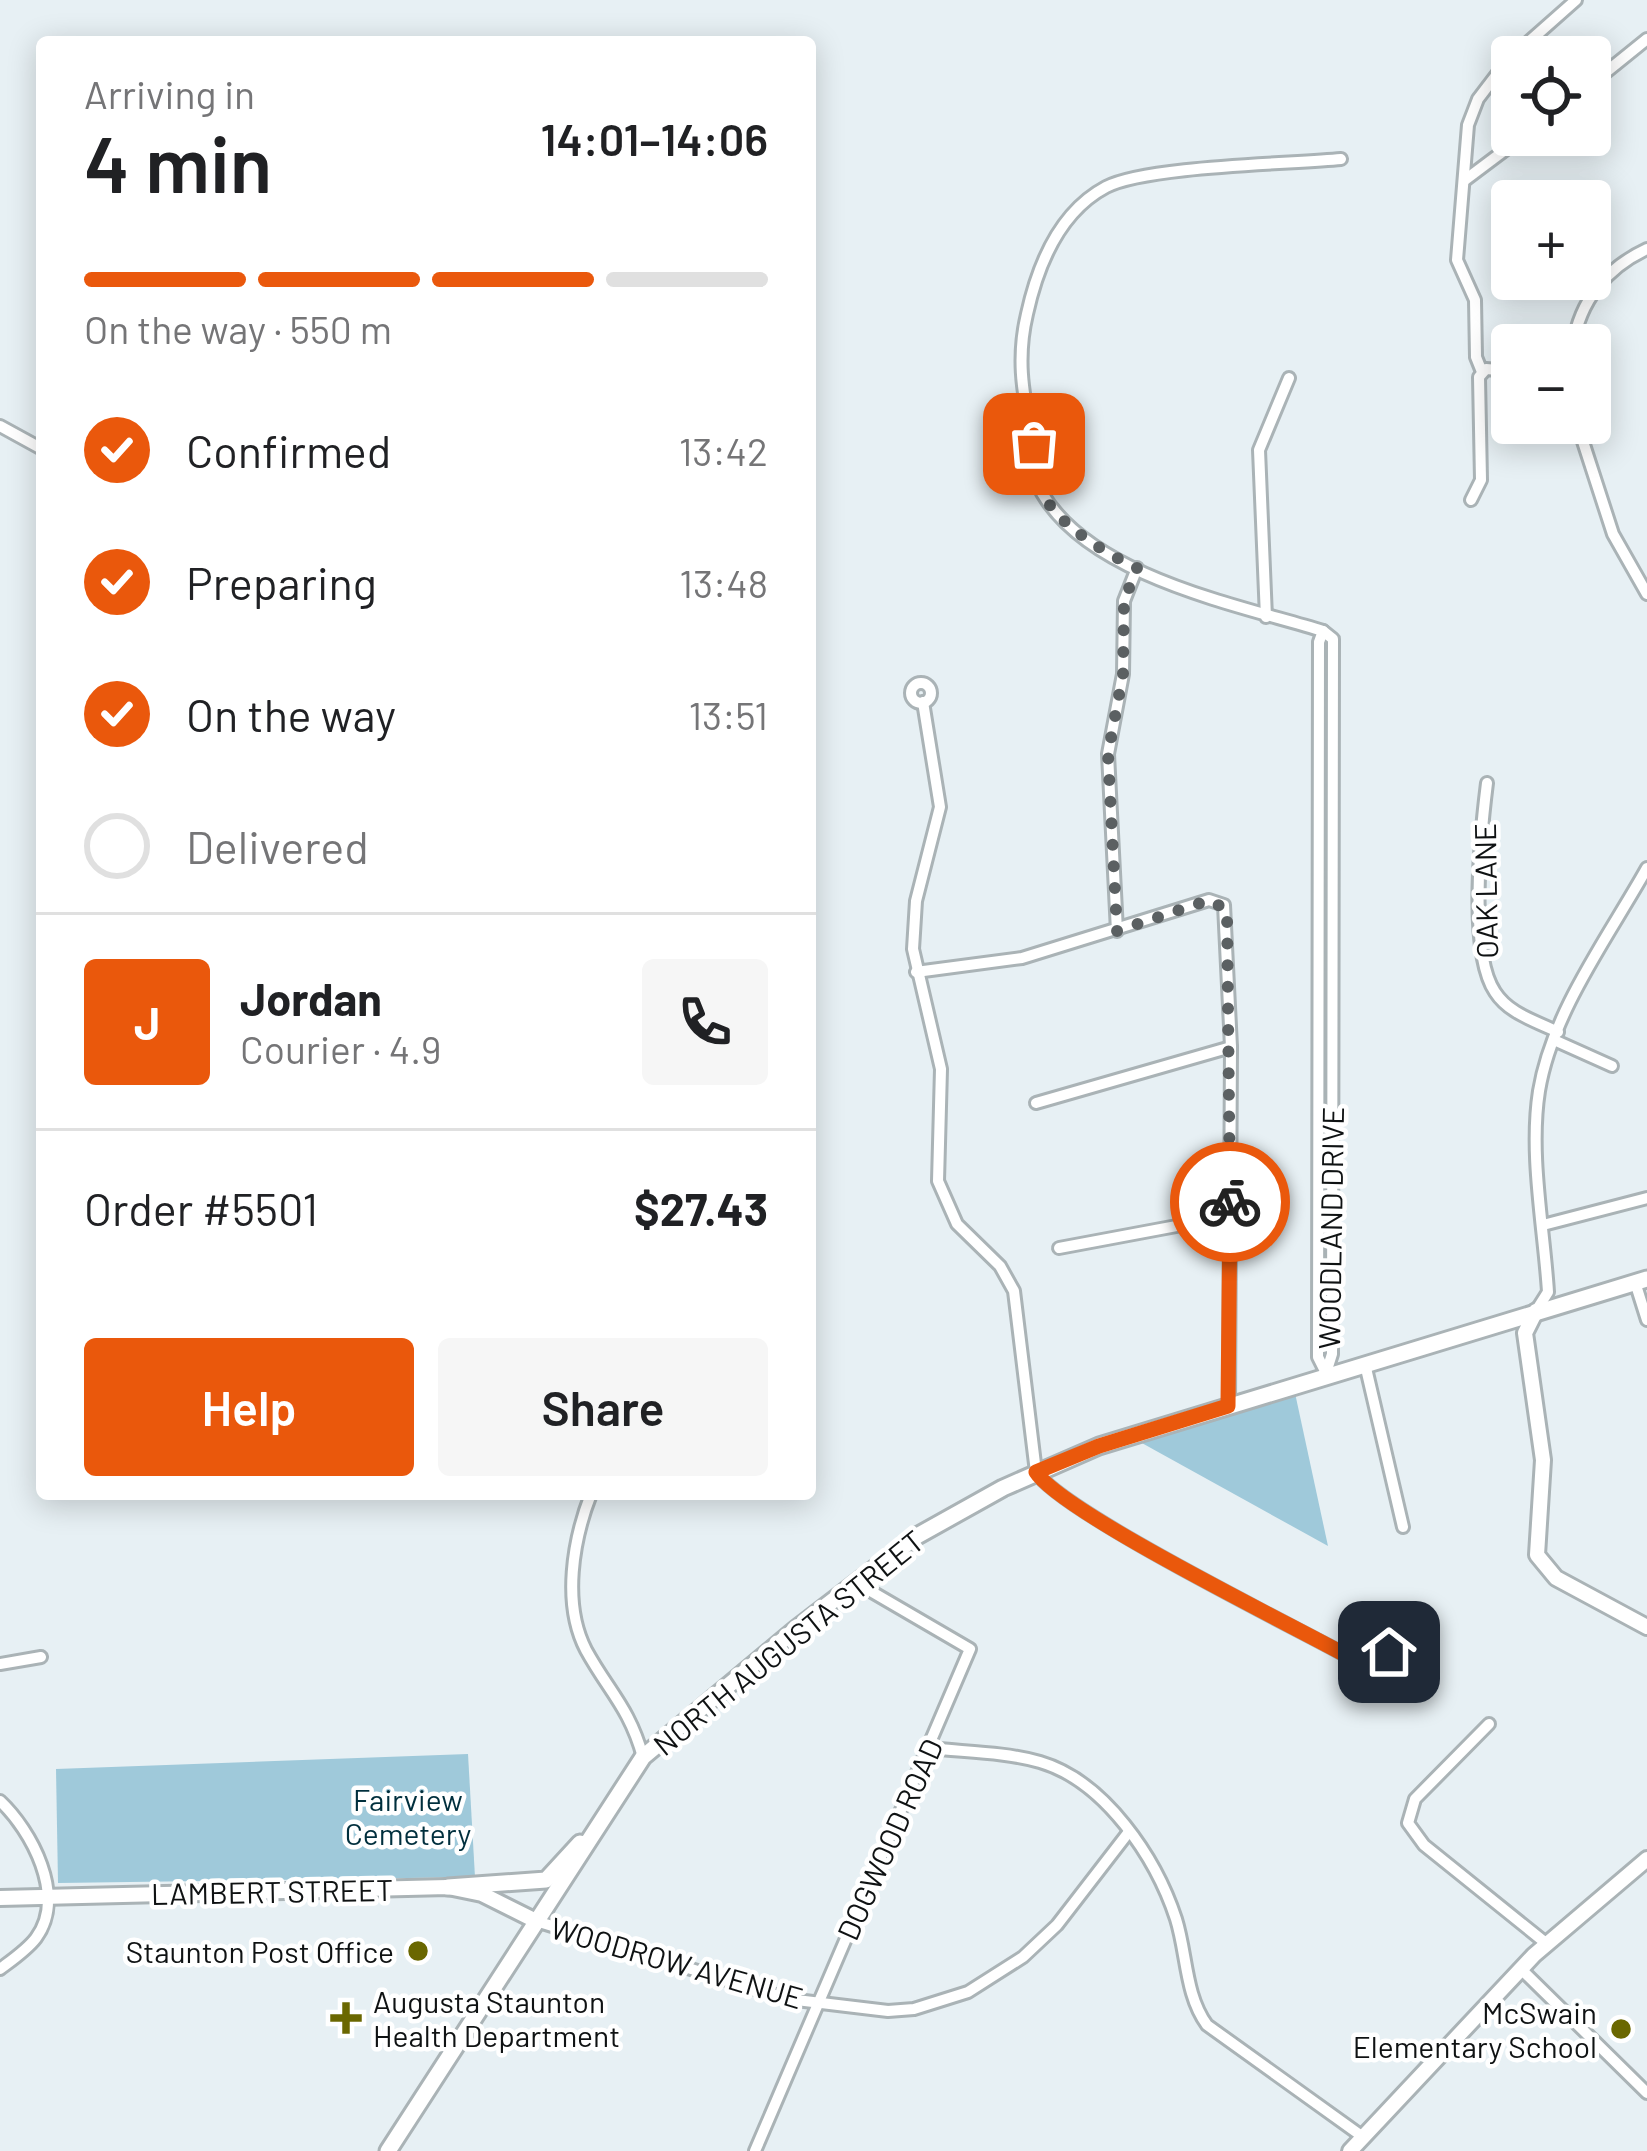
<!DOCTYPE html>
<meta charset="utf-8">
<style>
:root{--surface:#fff;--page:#f6f6f6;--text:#202124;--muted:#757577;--line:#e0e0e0;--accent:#ea580c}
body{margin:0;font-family:Barlow,sans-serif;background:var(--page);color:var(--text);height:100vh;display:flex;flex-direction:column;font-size:45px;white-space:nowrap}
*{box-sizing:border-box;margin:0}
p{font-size:39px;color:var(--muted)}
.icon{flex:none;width:66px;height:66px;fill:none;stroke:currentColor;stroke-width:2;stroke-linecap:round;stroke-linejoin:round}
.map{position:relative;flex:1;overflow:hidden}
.panel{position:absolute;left:36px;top:36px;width:780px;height:1464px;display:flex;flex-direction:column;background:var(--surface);border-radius:12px;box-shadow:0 6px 30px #0003}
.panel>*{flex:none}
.controls{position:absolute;left:1491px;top:36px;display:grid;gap:24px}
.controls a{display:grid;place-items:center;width:120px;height:120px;border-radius:12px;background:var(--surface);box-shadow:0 6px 30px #0003;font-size:60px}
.pin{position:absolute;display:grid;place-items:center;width:102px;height:102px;color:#fff;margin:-51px;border-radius:24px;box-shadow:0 6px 18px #0006}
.courier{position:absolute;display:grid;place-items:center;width:120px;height:120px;margin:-60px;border:9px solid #ea580c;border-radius:50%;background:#fff;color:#222;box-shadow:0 3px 15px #0007}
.overview em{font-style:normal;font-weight:600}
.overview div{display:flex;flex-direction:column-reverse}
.overview{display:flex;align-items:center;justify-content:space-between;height:204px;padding:0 48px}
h1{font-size:78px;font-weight:600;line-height:90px}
.bar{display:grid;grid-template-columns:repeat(4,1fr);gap:18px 12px;align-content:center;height:144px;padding:0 48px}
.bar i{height:15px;border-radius:9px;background:var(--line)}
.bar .current{background:var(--accent)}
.bar p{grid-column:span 4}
.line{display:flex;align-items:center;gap:30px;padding:0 48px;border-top:3px solid var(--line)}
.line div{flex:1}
.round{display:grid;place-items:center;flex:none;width:126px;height:126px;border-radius:12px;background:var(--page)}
ol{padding:0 48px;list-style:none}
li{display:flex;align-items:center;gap:36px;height:132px}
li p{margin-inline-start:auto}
li .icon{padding:12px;border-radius:50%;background:var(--accent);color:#fff;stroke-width:4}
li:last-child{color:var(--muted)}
li i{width:66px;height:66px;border:6px solid var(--line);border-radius:50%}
.action{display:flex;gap:24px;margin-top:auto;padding:24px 48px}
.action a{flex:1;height:138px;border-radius:12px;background:var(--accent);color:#fff;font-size:48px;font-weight:600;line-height:138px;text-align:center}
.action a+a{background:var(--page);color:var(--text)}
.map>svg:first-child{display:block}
.green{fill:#9fc9da}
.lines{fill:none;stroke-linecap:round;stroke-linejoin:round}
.minor-casing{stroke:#aab3b6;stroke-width:16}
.tertiary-casing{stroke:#aab3b6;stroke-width:20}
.secondary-casing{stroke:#aab3b6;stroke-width:21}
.minor{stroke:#fff;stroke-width:10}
.tertiary{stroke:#fff;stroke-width:14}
.secondary{stroke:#fff;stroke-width:15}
.done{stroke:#5b6062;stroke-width:12;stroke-dasharray:0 21.6}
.route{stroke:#ea580c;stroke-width:15}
.poi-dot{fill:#6a6700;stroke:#fff;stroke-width:4.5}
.labels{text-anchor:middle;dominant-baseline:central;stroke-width:9;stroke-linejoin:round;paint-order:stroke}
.street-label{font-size:30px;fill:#0f1213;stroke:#fff}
.park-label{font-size:30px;fill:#002f3d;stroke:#fff}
.poi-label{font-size:30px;fill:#0f1213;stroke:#fff;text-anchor:end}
</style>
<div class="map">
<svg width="1647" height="2151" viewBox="0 0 1647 2151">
<rect width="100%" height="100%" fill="#e7f0f4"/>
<g class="green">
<polygon points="1295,1393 1328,1546 1140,1442"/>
<polygon points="468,1754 475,1877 58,1883 56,1769"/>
</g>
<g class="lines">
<defs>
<g id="minor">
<polyline points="1590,85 1647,39"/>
<polyline points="1465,180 1525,135"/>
<path d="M1573,345C1580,301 1606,268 1647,249"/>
<polyline points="1482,372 1476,357 1475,300 1457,260 1468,125 1478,99 1507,61 1576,0"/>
<polyline points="1577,423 1613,534 1647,594"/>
<polyline points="0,426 42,449"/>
<polyline points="1471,500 1481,480 1479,377 1486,369 1512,371"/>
<polyline points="1266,617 1259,450 1289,378"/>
<polyline points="1323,631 1319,642 1318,1357 1326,1373"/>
<circle cx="921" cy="693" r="10"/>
<path d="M923,702L940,807L916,901L913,949L941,1069L938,1181L957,1224L1000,1266L1014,1291L1036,1472C1063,1513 1293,1626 1351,1658L1389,1652"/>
<path d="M1487,783C1481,831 1468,952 1495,992C1509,1014 1536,1021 1558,1032"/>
<polyline points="1117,931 1108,754 1123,674 1124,601 1137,568"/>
<polyline points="916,972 1022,958 1209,900 1224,905 1231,1047 1229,1406"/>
<polyline points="1554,1040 1612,1066"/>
<polyline points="1036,1103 1231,1047"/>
<polyline points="1543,1225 1647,1198"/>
<polyline points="1059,1248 1230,1216"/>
<polyline points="1635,1282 1647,1320"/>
<path d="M1536,1311L1548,1292C1544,1228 1529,1155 1539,1091C1552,1012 1609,936 1647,868"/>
<polyline points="1365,1364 1403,1527"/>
<path d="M1326,1373L1332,1354L1333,639L1323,631C1239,605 1091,577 1042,493C1032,476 1035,451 1031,431C1022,390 1017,356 1027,314C1038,264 1059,212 1106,187C1146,166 1289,164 1341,159"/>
<path d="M591,1494C573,1540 562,1604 586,1650C609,1692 629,1707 643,1757"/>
<polyline points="0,1664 41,1657"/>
<polyline points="1489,1724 1415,1799 1408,1823 1424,1845 1547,1944"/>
<path d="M929,1748C964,1752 1005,1752 1040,1762C1105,1781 1156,1858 1176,1919C1187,1954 1185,1995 1207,2025L1363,2137"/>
<path d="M0,1801C31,1830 67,1896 36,1938C27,1950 12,1960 0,1969"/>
<polyline points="536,1921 788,1999 888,2011 914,2009 968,1992 1023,1957 1057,1925 1128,1833"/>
<polyline points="1521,1969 1647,2093"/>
<polyline points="755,2151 970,1649 855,1582"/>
</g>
<g id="tertiary">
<polyline points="1536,1311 1525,1333 1543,1460 1537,1555 1556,1578 1647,1627"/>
<polyline points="0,1898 448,1887 482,1894 536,1921"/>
<polyline points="1350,2151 1534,1955 1647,1859"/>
</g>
<g id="secondary">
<polyline points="448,1887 546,1880 580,1843"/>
<polyline points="388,2151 643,1757 796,1629 917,1536 1003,1488 1099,1446 1647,1279"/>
</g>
</defs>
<use href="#minor" class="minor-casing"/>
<use href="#tertiary" class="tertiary-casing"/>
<use href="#secondary" class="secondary-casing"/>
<use href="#minor" class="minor"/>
<use href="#tertiary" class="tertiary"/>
<use href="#secondary" class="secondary"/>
</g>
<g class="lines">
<path class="done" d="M1034,444C1035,459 1034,477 1041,491C1057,524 1105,553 1137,568L1124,601L1123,674L1108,754L1117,931L1209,900L1227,910L1230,1202"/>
<path class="route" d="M1230,1202L1228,1406L1099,1446L1036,1472C1062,1513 1294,1626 1351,1658L1389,1652"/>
</g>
<g class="poi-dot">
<circle cx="418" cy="1951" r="12"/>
<path d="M340 2000h12v12h12v12h-12v12h-12v-12h-12v-12h12z"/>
<circle cx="1621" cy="2029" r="12"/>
</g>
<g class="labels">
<g class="street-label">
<text transform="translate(1485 891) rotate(-91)">OAK LANE</text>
<text transform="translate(1330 1228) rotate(-89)">WOODLAND DRIVE</text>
<text transform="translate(788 1642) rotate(-39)">NORTH AUGUSTA STREET</text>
<text transform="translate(889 1839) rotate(-66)">DOGWOOD ROAD</text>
<text transform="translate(272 1891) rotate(-1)">LAMBERT STREET</text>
<text transform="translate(677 1962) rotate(16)">WOODROW AVENUE</text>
</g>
<g class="park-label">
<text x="408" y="1799">Fairview<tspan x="408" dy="34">Cemetery</tspan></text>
</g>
<g class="poi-label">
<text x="394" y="1951">Staunton Post Office</text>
<text x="373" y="2001" text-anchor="start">Augusta Staunton<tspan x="373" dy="34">Health Department</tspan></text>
<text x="1597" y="2012">McSwain<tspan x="1597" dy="34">Elementary School</tspan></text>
</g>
</g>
</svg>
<div class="controls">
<a><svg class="icon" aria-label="locate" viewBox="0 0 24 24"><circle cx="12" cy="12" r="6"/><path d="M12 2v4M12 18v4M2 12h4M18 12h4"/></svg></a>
<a>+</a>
<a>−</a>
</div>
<div class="pin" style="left:1034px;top:444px;background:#ea580c"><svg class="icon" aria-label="bag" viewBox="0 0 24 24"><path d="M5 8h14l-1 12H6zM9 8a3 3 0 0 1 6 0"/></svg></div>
<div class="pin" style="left:1389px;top:1652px;background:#1f2937"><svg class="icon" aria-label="home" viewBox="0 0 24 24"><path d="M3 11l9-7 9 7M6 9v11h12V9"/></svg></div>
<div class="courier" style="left:1230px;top:1202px"><svg class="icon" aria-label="bike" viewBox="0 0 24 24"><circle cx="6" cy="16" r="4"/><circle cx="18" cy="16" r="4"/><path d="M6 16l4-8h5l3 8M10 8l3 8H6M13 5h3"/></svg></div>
<section class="panel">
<div class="overview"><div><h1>4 min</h1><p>Arriving in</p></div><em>14:01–14:06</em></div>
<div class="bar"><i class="current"></i><i class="current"></i><i class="current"></i><i></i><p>On the way · 550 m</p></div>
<ol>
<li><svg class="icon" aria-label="check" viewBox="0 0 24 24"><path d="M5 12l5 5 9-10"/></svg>Confirmed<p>13:42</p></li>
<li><svg class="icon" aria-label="check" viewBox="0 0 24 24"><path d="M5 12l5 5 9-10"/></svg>Preparing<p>13:48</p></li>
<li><svg class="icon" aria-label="check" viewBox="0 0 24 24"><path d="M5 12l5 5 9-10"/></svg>On the way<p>13:51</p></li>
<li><i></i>Delivered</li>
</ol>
<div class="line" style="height:216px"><b class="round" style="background:var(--accent);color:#fff">J</b><div><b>Jordan</b><p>Courier · 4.9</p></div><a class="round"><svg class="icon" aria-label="phone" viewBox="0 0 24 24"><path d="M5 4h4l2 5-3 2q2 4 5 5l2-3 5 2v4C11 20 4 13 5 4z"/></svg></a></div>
<div class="line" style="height:156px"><div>Order #5501</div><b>$27.43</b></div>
<div class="action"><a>Help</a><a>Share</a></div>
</section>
</div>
